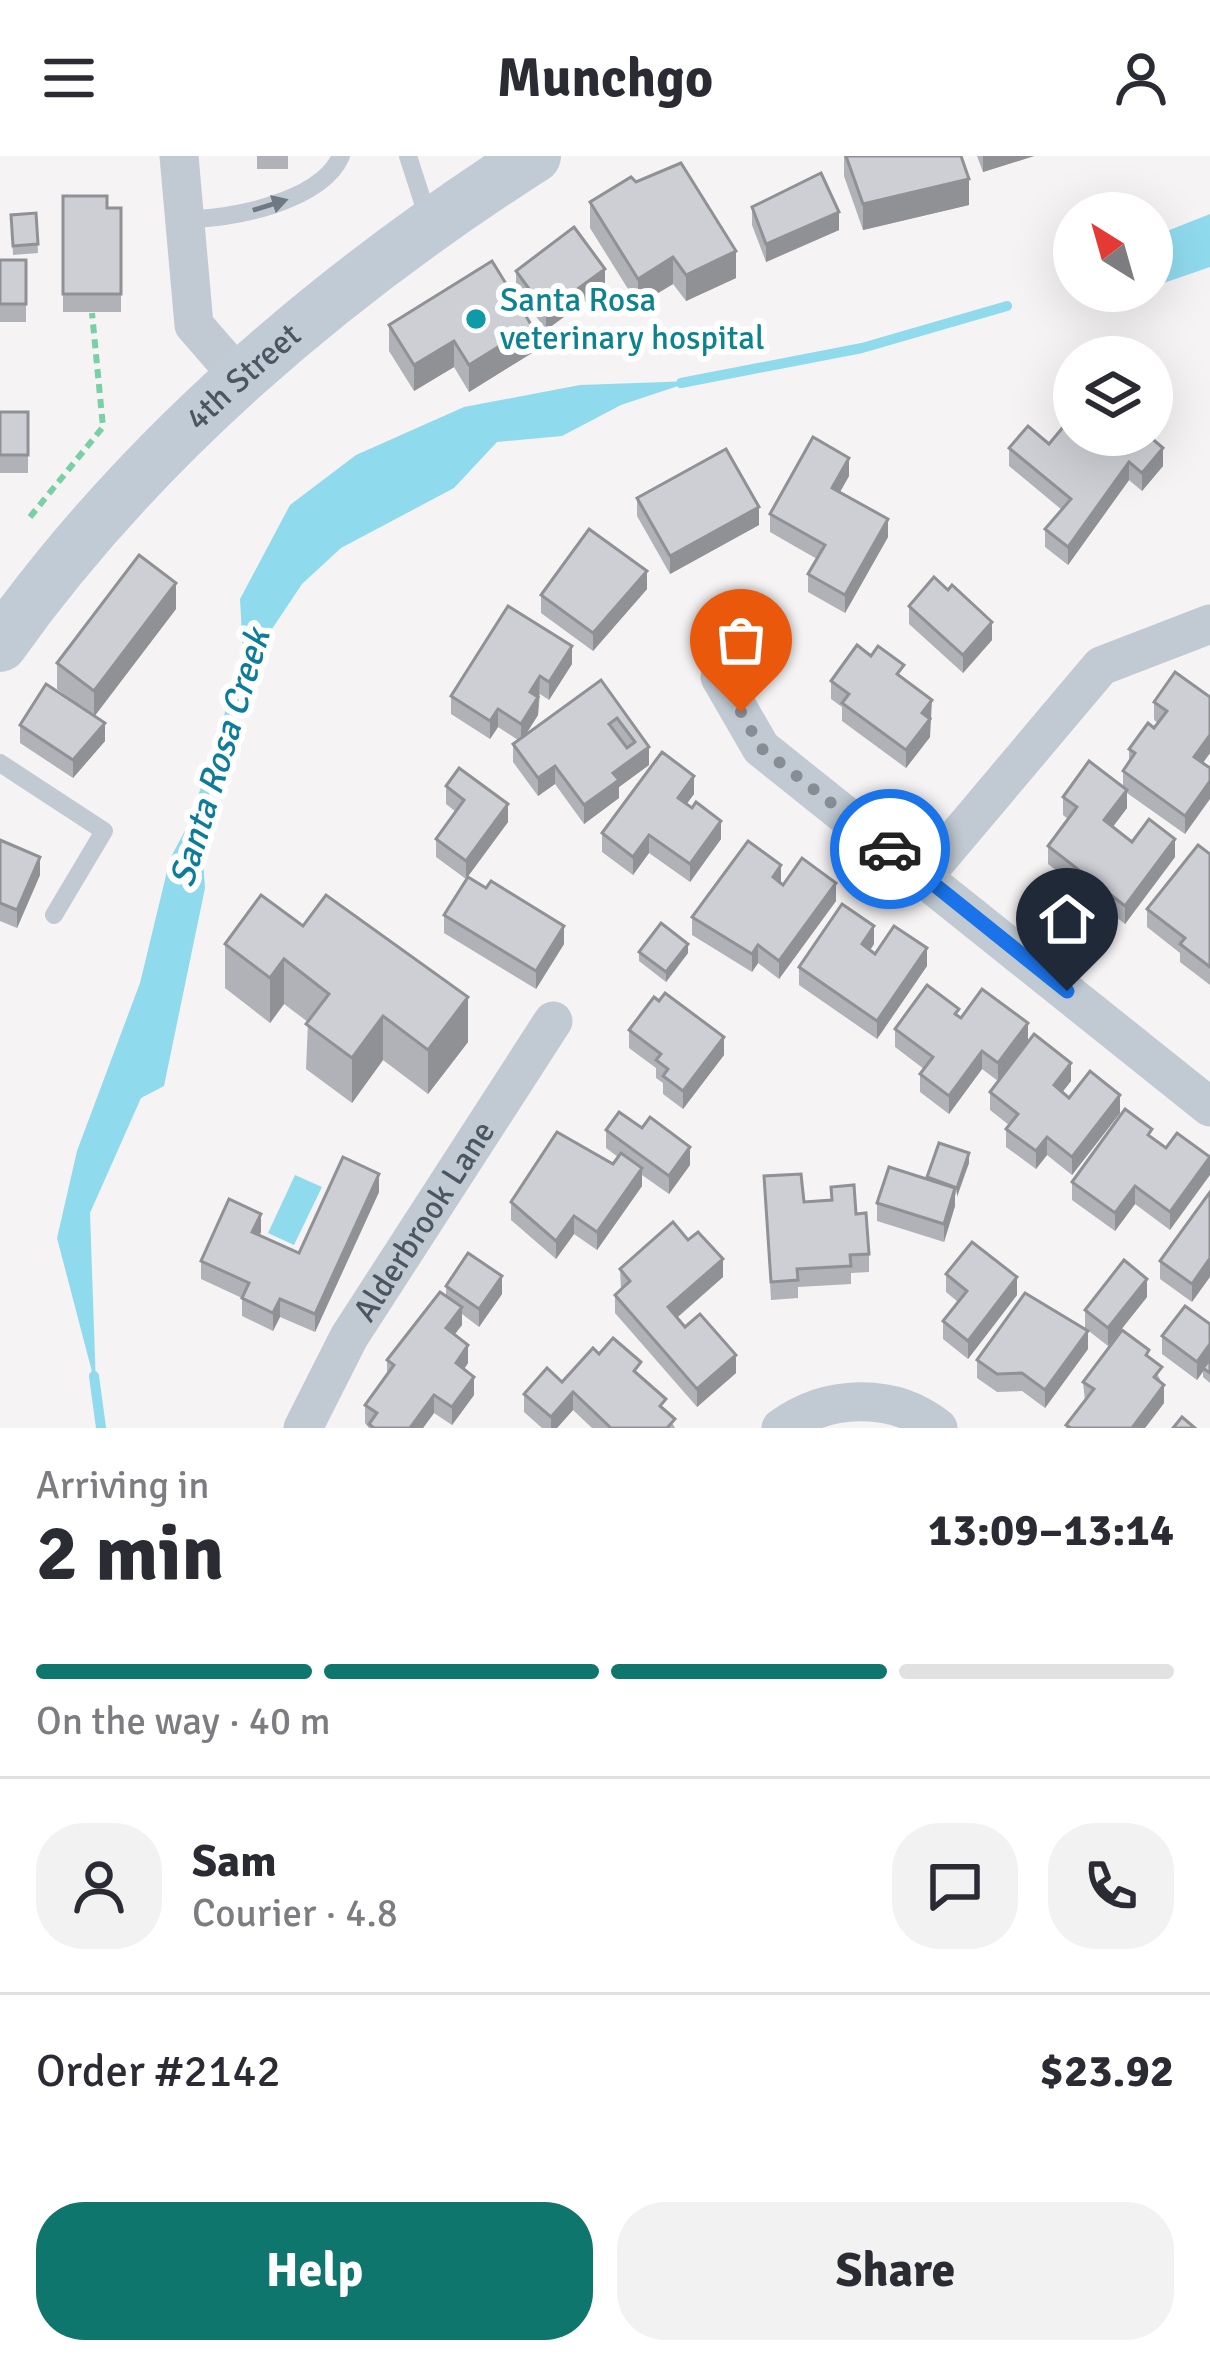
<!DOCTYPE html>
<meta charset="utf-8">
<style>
:root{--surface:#fff;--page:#f2f2f3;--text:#2b2b33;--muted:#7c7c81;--line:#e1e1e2;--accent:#0f766e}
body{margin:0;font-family:Signika,sans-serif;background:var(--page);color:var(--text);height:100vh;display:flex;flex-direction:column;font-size:45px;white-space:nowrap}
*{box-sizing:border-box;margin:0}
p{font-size:39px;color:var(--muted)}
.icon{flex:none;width:66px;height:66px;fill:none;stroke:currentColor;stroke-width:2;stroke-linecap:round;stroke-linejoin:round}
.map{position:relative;height:1272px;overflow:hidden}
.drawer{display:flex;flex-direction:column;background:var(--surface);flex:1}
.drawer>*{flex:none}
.needle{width:78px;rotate:323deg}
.fabs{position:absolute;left:1053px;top:36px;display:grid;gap:24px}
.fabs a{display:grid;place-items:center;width:120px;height:120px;border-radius:50%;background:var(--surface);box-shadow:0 12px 48px #0002;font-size:60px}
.pin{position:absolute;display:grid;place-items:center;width:102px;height:102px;color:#fff;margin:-123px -51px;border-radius:50% 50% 50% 0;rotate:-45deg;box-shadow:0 0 12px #0007}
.pin .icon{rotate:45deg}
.courier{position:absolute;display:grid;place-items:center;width:120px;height:120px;margin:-60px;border:9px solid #1a73e8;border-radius:50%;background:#fff;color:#222;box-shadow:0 3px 15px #0007}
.overview em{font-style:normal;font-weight:800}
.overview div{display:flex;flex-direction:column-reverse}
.overview{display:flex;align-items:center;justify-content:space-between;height:204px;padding:0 36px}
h1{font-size:78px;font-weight:800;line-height:90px}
.bar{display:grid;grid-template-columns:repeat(4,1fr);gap:18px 12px;align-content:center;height:144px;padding:0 36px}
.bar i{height:15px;border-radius:9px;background:var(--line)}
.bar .on{background:var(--accent)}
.bar p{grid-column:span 4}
.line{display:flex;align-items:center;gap:30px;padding:0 36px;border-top:3px solid var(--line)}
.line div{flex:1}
.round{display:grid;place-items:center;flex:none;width:126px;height:126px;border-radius:48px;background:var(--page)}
.button{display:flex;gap:24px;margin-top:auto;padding:24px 36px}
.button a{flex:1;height:138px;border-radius:48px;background:var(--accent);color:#fff;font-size:48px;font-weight:800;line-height:138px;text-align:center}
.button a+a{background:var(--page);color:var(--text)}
header{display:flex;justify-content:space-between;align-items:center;height:156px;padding:0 36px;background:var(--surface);font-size:54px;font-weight:800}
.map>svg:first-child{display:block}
.water{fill:#90daee}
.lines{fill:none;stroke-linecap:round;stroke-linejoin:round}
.stream{stroke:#90daee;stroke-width:10}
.path{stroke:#7ad0a6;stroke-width:6;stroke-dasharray:9 6;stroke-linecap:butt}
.service{stroke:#c1cad2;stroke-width:18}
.minor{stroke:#c1cad2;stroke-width:39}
.secondary{stroke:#c1cbd6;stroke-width:54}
.wall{fill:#b0b2b7}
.shaded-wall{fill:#909195}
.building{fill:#cdcfd5;stroke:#909195;stroke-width:3;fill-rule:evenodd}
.oneway{fill:#6e7983}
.done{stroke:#868d94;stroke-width:12;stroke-dasharray:0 21.6}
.route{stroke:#1a73e8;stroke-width:15}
.culture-dot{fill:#0f9aa8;stroke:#fff;stroke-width:4.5}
.labels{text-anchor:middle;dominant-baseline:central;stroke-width:12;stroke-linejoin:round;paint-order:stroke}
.culture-label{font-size:33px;fill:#0d838f;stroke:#fff;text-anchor:start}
.street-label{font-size:33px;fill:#4a5661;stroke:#fff}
.water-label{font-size:36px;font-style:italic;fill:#0c7c9b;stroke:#fff}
</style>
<header><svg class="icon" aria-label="menu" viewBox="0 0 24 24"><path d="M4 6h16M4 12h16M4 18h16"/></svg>Munchgo<svg class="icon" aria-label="person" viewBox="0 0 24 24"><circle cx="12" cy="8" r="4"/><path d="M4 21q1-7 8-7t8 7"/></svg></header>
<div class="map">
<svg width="1210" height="1272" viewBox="0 0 1210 1272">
<rect width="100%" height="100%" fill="#f5f3f3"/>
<g class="water">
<polygon points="1210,58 1210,111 1152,131 1152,81"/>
<polygon points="693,225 621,249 562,280 497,286 454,332 341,392 302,428 244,515 240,443 290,349 356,299 464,251 580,229"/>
<polygon points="199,648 205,732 164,930 141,942 90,1057 96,1231 57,1082 77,995 140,827 170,703"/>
<polygon points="295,1019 322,1031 294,1089 268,1077"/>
</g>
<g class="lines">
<g class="stream">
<polyline points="681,227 862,192 1007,150"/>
<polyline points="197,660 246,507"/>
<polyline points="94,1220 101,1272"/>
</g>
<polyline class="path" points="30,361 103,271 92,157"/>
<g class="service">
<polyline points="408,0 428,62"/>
<path d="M183,63C229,64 321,46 341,0"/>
<polyline points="0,607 104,675 54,759"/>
</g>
<g class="minor">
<polyline points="179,0 194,169 240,222"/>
<polyline points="720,521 761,592 1210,951"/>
<polyline points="924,720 1101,510 1210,468"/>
<path id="s1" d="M303,1272L349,1181L553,865"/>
<path d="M781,1272C826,1239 892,1235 938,1272"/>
</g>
<path class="secondary" id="s2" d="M0,489C140,292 332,129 534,0"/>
</g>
<g class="wall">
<rect x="257" y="0" width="31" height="13"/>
<polygon points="844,0 961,0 969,49 863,74 844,20"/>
<polygon points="977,0 1034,0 983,16"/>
<polygon points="63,40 107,52 121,52 121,156 63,156"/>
<polygon points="590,46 736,122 686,145 673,128 638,149 590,72"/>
<polygon points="752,51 839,74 766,106 752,69"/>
<polygon points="36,57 38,97 13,99 11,59"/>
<rect x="0" y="104" width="26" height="62"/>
<polygon points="516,115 605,131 546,174 516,133"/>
<polygon points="389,169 532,197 469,236 454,211 414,235 389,195"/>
<rect x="0" y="256" width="28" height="61"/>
<polygon points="1049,288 1163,310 1142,335 1129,324 1068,409 1045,391 1045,373 1062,354 1009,310 1009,292"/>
<polygon points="849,320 840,336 888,381 845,457 808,436 808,418 817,403 770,376 770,358"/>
<polygon points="637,342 759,369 670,418 637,360"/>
<polygon points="647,433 593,495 541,457 541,439"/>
<polygon points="948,434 992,484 963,517 909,468 909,450"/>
<polygon points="176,453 94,560 105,585 73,622 20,587 20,569 84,553 57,533 57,507"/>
<polygon points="572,508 549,544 540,538 538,559 526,578 601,524 649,609 619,631 619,642 584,668 555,628 538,640 513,606 513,588 518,584 498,571 490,583 451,558 451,540"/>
<polygon points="1175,516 1210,597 1203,607 1185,678 1127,637 1127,652 1113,671 1132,686 1175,701 1125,768 1048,708 1048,690 1068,663 1063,659 1063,641 1123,631 1123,615 1129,606 1129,593 1158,567 1154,564 1154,546"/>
<polygon points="904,523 932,562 930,565 930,581 906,612 842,565 842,551 831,543 831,525"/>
<polygon points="446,630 508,666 466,723 436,701 436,683 456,656 446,648"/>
<polygon points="694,638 686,648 721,683 690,726 649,697 633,719 602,696 602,677"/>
<polygon points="0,684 40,719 17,772 0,765"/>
<polygon points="1210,698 1210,829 1180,806 1180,797 1147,771 1147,753"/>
<polygon points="781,728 836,745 779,823 758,807 752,816 692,779 692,761"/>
<polygon points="444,759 564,788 536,833 444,777"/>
<polygon points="303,770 468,886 428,938 383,904 352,947 306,913 308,866 284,848 270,867 225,832 225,788"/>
<polygon points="874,788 870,794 875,798 927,810 877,883 799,829 799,811"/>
<polygon points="639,796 688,797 666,826 639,805"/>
<polygon points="959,860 1028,867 998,925 982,913 949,958 920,936 920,918 924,913 895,891 895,873"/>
<polygon points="629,874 724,899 683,953 663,938 663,927 656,922 656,912 629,892"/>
<polygon points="1071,925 1062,936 1069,942 1120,957 1072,1019 1047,999 1036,1013 1006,991 1006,973 1009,969 990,954 990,936"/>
<polygon points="606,974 690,1009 669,1038 642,1019 642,1030 597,1094 574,1078 556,1103 511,1064 511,1046 613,1008 618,1001 606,992"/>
<polygon points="1177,977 1170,1074 1135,1048 1115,1075 1072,1044 1072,1026 1152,983 1166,992"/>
<polygon points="969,1007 955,1040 955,1050 944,1086 877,1065 877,1047 927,1023"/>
<polygon points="764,1020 804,1046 856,1058 869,1098 869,1116 851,1117 851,1128 798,1131 798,1142 771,1144"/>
<polygon points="379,1036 315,1176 280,1161 273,1175 242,1160 242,1142 201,1123 201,1105 261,1076 259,1080 299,1097"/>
<polygon points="1210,1036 1192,1146 1160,1123 1160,1105"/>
<polygon points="620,1113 723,1121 677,1162 736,1217 697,1251 615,1157 615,1139 621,1133"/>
<polygon points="946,1118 1017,1139 968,1203 943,1183 943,1165 958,1146 946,1136"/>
<polygon points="446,1130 502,1138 479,1171 462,1158 462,1169 454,1178 468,1207 464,1213 474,1239 452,1269 434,1257 423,1272 369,1272 365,1267 365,1249 387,1218 387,1204 446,1140"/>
<polygon points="1147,1141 1108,1190 1085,1172 1085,1154"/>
<polygon points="1210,1168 1210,1227 1203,1221 1203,1215 1197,1224 1162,1198 1162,1180"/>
<polygon points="1088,1193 1045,1252 1022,1235 997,1236 977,1222 977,1204"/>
<polygon points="599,1198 641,1221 666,1256 675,1272 592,1272 573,1254 557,1272 542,1272 524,1256 524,1238 562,1226"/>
<polygon points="1149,1202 1162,1227 1164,1247 1145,1272 1066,1272 1066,1269 1085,1245 1083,1226"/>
</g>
<g class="shaded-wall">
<polygon points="983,0 1034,0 983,16"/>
<polygon points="969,23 969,49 863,74 863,48"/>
<polygon points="839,56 839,74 766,106 766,88"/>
<polygon points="736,95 736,122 686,145 686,119"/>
<polygon points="673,101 673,128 638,149 638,123"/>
<polygon points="605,113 605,131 546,174 546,156"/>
<polygon points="532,170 532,197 469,236 469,209"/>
<polygon points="454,185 454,211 414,235 414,209"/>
<polygon points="1163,292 1163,310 1142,335 1142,317"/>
<polygon points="849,302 849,320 832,350 832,332"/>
<polygon points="1129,306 1129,324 1068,409 1068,391"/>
<polygon points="759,351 759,369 670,418 670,400"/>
<polygon points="888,363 888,381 845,457 845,439"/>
<polygon points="647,415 647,433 593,495 593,477"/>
<polygon points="176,427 176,453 94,561 94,535"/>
<polygon points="992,466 992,484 963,517 963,499"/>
<polygon points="572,490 572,508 549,544 549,526"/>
<polygon points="540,520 538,559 521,586 521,568 530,536"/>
<polygon points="932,544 930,581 906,612 906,594 922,557"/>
<polygon points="498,553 498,571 490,583 490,565"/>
<polygon points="105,567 105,585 73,622 73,604"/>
<polygon points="1210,579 1210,597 1194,619 1194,601"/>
<polygon points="649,591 649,609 619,631 619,642 584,668 584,649 613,617"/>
<polygon points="555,610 555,628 538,640 538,622"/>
<polygon points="694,620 694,638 678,660 678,642"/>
<polygon points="1210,625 1210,643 1185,678 1185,660"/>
<polygon points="1127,634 1127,652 1104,682 1104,664"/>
<polygon points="508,648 508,666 466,723 466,705"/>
<polygon points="721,665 721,683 690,726 690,708"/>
<polygon points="649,679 649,697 633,719 633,701"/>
<polygon points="1175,683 1175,701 1125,768 1125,750"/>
<polygon points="40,701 40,719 17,772 17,754"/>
<polygon points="781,709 781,727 773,721"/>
<polygon points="836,727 836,745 779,823 779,805"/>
<polygon points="564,770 564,788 536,833 536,815"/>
<polygon points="874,770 874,788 862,806 862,788"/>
<polygon points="688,788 688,797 666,826 666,816"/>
<polygon points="758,789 758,807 752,816 752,798"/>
<polygon points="927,792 927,810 877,883 877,865"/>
<polygon points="284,803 284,848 270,867 270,822"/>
<polygon points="468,841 468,886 428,938 428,894"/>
<polygon points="383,860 383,904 352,947 352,902"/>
<polygon points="1028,867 1028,885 998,925 998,907"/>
<polygon points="724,881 724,899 683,953 683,935"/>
<polygon points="982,895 982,913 949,958 949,940"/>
<polygon points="1071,907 1071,925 1054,947 1054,929"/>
<polygon points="1120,939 1120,957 1072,1019 1072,1001"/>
<polygon points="1047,981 1047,999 1036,1013 1036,995"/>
<polygon points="690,991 690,1009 669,1038 669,1020"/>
<polygon points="969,997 969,1007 957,1041 957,1032"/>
<polygon points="1210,1001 1210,1019 1170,1074 1170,1056"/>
<polygon points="642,1012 642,1030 597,1094 597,1076"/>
<polygon points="379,1018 379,1036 315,1176 315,1158"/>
<polygon points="1135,1030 1135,1048 1115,1075 1115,1057"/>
<polygon points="955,1032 955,1050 944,1086 944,1068"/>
<polygon points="261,1058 261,1076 252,1094 252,1076"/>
<polygon points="574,1060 574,1078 556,1103 556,1085"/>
<polygon points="1210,1102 1210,1121 1192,1146 1192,1128"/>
<polygon points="723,1103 723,1121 668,1169 668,1151"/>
<polygon points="502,1120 502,1138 479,1171 479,1153"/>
<polygon points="1017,1121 1017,1139 968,1203 968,1185"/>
<polygon points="1147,1123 1147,1141 1108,1190 1108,1172"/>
<polygon points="280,1143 280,1161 273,1175 273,1157"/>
<polygon points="462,1151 462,1169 446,1190 446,1172"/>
<polygon points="1088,1175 1088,1193 1045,1252 1045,1234"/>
<polygon points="1210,1188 1210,1206 1197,1224 1197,1206"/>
<polygon points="468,1189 468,1207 456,1225 456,1207"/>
<polygon points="736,1199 736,1217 697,1251 697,1233"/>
<polygon points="474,1221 474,1239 452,1269 452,1251"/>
<polygon points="1164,1229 1164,1247 1145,1272 1132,1272"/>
<polygon points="573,1236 573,1254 557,1272 551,1272 551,1261"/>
<polygon points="434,1239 434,1257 423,1272 410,1272"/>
</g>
<g class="building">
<polygon points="846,0 961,0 969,23 863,48"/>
<polygon points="681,7 736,95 686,119 673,101 638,123 590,46 631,21 636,26"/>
<polygon points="821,17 839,56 766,88 752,51"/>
<polygon points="63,40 107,40 107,52 121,52 121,138 63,138"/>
<polygon points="36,57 38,88 13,90 11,59"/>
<polygon points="574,71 605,113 546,156 516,115"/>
<rect x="0" y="104" width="26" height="44"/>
<polygon points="492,105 532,170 469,209 454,185 414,209 389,169"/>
<rect x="0" y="256" width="28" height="43"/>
<polygon points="1074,258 1074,279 1132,279 1141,286 1148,279 1163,292 1142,317 1129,306 1068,391 1045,373 1071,343 1009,292 1028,270 1049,288"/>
<polygon points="813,281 849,302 832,332 888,363 845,439 808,418 825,389 770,358"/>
<polygon points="726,293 759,351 670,400 637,342"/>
<polygon points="589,373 647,415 593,477 541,439"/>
<polygon points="139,399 176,427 94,535 57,507"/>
<polygon points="934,421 948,434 952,429 992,466 963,499 909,450"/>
<polygon points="508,450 572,490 549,526 540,520 530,536 538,541 521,568 498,553 490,565 451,540"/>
<polygon points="857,489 871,500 878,490 904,509 897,518 932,544 922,557 930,563 906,594 842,547 849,538 831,525"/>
<polygon points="1175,516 1210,541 1210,579 1194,601 1210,612 1210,625 1185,660 1123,615 1135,597 1129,593 1148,567 1154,572 1167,555 1154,546"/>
<path d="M601,524L649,591L613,617L619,624L584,649L555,610L538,622L513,588ZM617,562L635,586L627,592L609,568Z"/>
<polygon points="46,528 105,567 73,604 20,569"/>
<polygon points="662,596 694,620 678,642 692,652 696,646 721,665 690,708 649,679 633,701 602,677"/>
<polygon points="1089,605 1127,634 1104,664 1132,686 1149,663 1175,683 1125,750 1048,690 1077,651 1063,641"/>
<polygon points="459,612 508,648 466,705 436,683 464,644 446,630"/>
<polygon points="0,684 40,701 17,754 0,747"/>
<polygon points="748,685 781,709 773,721 783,729 802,702 836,727 779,805 758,789 752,798 692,761"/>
<polygon points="1198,689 1210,698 1210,811 1180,788 1185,782 1147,753"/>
<polygon points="468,721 486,732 491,725 564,770 536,815 444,759"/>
<polygon points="261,739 303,770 326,739 468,841 428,894 383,860 352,902 306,868 329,838 284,803 270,822 225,788"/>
<polygon points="842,748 874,770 862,788 875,798 894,770 927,792 877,865 799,811"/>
<polygon points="661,767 688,788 666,816 639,796"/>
<polygon points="927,829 959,853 955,858 961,862 982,833 1028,867 998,907 982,895 949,940 920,918 933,901 895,873"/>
<polygon points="665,837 724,881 683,935 663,920 668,913 656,904 661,898 629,874 654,841 659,845"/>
<polygon points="1034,878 1071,907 1054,929 1069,942 1090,915 1120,939 1072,1001 1047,981 1036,995 1006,973 1018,958 990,936"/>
<polygon points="1125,953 1152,973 1148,979 1166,992 1177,977 1210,1001 1170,1056 1135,1030 1115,1057 1072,1026"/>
<polygon points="619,956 642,972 650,961 690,991 669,1020 606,974"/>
<polygon points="557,976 613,1008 621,997 642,1012 597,1076 574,1060 556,1085 511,1046"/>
<polygon points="939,987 969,997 957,1032 927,1021"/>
<polygon points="343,1001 379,1018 315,1158 280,1143 273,1157 242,1142 249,1127 201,1105 229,1043 261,1058 252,1076 299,1097"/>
<polygon points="889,1011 955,1032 944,1068 877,1047"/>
<polygon points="801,1018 804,1046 832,1044 831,1031 854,1029 856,1058 866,1057 869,1098 850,1099 851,1110 797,1113 798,1124 771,1126 764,1020"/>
<polygon points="1210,1036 1210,1102 1192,1128 1160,1105"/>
<polygon points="673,1066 688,1084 698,1076 723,1103 668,1151 685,1171 700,1158 736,1199 697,1233 615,1139 630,1125 620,1113"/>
<polygon points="972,1086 1017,1121 968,1185 943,1165 967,1135 946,1118"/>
<polygon points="468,1097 502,1120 479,1153 446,1130"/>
<polygon points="1124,1104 1147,1123 1108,1172 1085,1154"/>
<polygon points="440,1136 462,1151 446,1172 468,1189 456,1207 474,1221 452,1251 434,1239 410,1272 374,1272 369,1268 377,1257 365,1249 394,1209 387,1204"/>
<polygon points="1025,1137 1088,1175 1045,1234 1022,1217 997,1218 977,1204"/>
<polygon points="1185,1150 1210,1168 1210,1188 1197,1206 1162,1180"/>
<polygon points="1122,1174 1149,1194 1146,1199 1162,1211 1154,1221 1164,1229 1132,1272 1071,1272 1066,1269 1094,1233 1083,1226"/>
<polygon points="613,1182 641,1206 634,1215 666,1243 660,1250 675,1263 667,1272 611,1272 573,1236 551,1261 524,1238 547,1212 562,1226 593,1192 599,1198"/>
<polygon points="1210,1203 1210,1217 1203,1212"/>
<polygon points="1182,1261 1195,1272 1173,1272"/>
</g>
<defs><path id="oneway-solid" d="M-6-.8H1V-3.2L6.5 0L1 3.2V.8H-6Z" transform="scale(3)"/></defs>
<use class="oneway" href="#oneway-solid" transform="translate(270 49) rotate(-17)"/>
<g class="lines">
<polyline class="done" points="741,556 761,592 890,693"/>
<polyline class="route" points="890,693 1067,835"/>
</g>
<circle class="culture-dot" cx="476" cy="163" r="12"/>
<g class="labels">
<g class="culture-label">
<text x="500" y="144">Santa Rosa<tspan x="500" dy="38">veterinary hospital</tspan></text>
</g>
<g class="street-label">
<text stroke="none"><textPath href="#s2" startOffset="363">4th Street</textPath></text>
<text stroke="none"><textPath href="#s1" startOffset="240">Alderbrook Lane</textPath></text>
</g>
<g class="water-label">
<text transform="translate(220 602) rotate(-73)">Santa Rosa Creek</text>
</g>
</g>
</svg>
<div class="fabs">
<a><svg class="needle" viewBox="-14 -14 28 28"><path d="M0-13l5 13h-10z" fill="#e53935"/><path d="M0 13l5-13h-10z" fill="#7c7c81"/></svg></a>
<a><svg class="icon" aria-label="layers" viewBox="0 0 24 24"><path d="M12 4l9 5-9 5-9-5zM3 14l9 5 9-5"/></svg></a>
</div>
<div class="pin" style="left:741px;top:556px;background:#ea580c"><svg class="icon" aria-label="bag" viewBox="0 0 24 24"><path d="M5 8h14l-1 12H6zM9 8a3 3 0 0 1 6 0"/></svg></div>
<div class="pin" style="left:1067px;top:835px;background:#1f2937"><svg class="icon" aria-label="home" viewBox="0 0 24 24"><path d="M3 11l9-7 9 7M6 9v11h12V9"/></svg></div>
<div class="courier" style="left:890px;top:693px"><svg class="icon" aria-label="car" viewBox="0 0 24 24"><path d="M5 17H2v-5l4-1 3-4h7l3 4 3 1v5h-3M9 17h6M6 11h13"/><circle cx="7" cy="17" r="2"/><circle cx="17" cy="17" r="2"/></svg></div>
</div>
<section class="drawer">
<div class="overview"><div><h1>2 min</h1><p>Arriving in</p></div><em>13:09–13:14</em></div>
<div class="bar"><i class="on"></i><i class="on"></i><i class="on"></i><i></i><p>On the way · 40 m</p></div>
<div class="line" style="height:216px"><a class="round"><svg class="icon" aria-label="person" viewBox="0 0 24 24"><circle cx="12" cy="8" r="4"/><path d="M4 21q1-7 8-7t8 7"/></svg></a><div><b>Sam</b><p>Courier · 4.8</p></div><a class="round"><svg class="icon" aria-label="chat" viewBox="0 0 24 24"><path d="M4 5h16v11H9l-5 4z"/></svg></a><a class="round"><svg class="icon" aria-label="phone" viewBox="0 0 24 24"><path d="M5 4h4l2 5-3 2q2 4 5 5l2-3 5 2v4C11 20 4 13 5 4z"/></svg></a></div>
<div class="line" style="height:156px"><div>Order #2142</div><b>$23.92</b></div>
<div class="button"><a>Help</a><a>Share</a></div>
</section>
